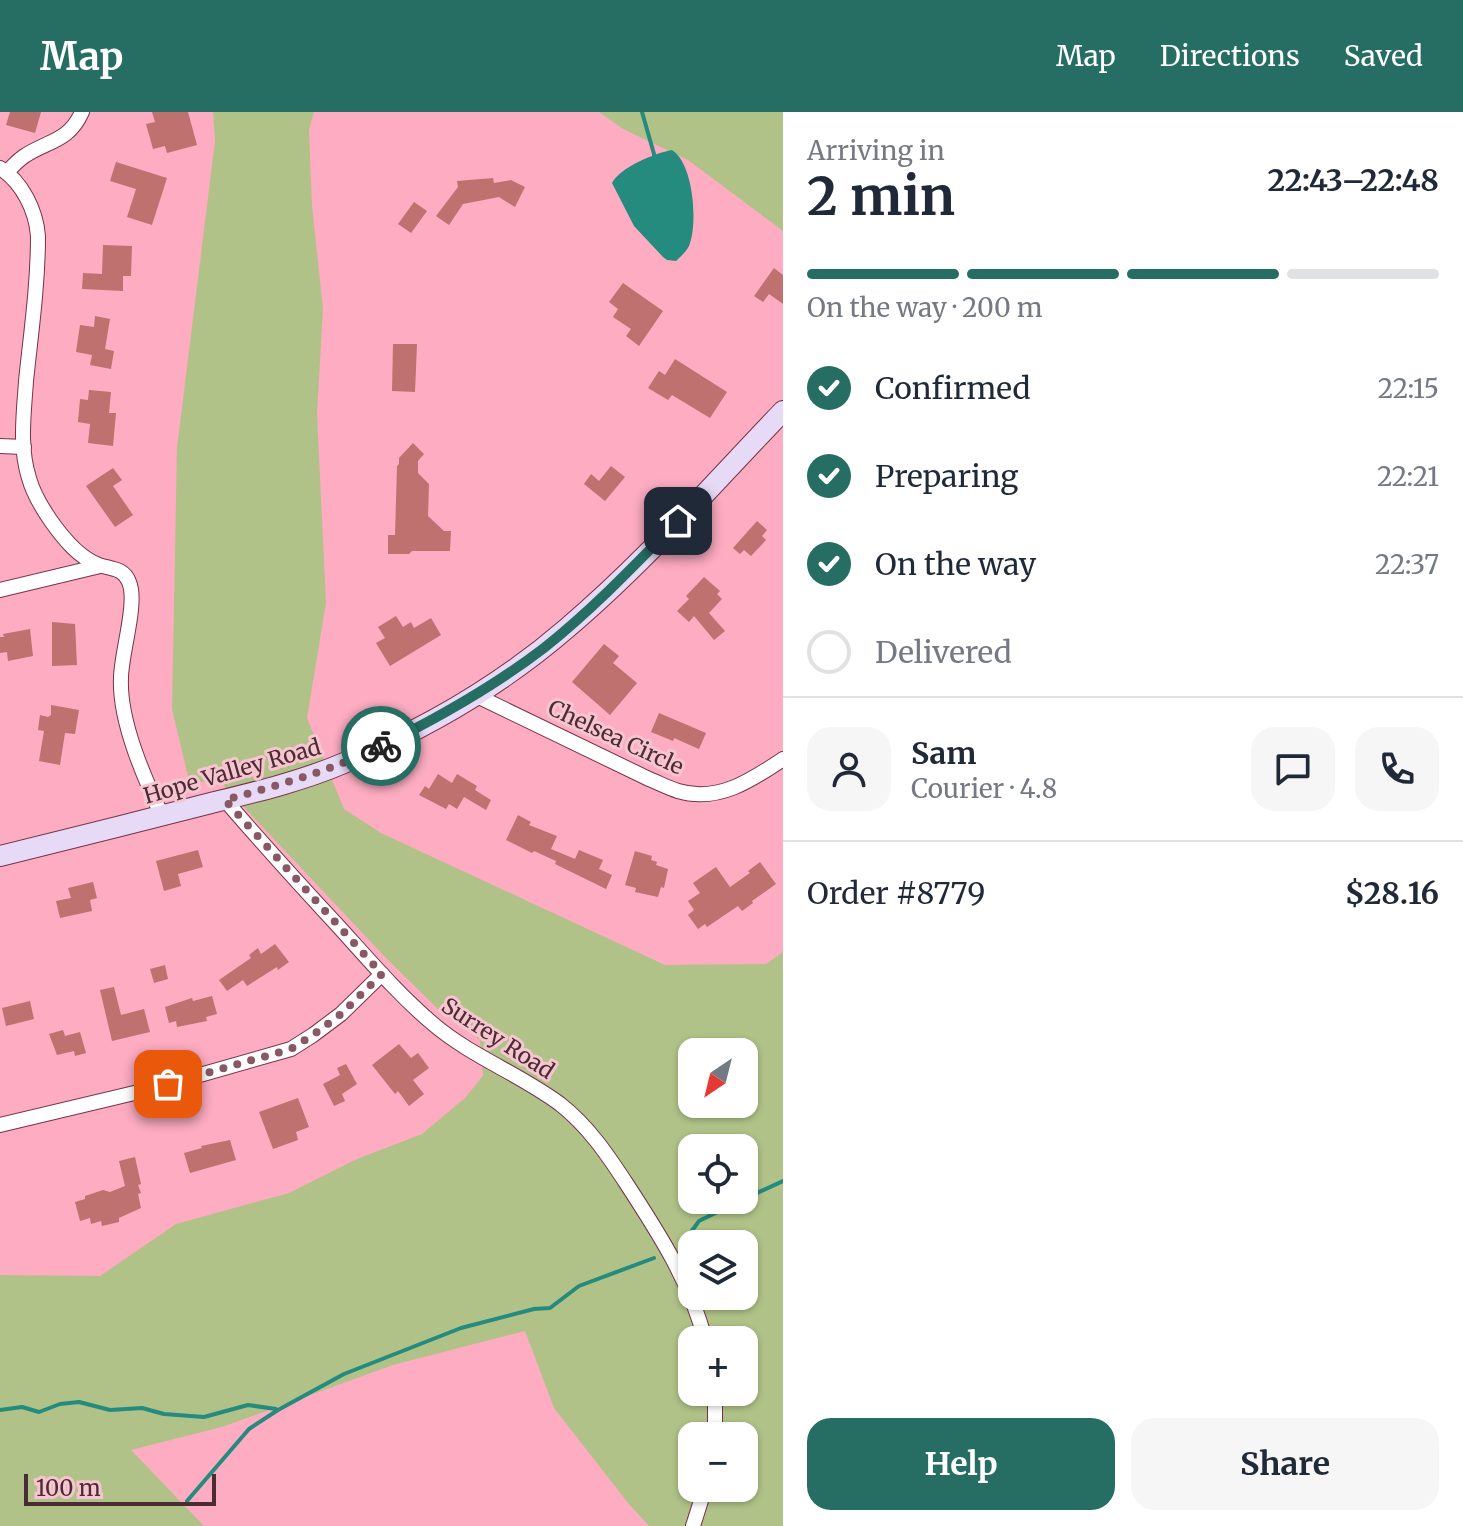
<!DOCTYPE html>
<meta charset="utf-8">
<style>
:root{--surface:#fff;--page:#f6f6f7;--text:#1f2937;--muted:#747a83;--line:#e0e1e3;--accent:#266d63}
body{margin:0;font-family:Merriweather,serif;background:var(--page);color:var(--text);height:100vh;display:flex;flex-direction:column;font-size:30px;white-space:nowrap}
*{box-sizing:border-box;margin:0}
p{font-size:26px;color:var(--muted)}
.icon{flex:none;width:44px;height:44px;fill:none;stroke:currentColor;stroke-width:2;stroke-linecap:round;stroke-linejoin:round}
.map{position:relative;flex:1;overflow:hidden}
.sheet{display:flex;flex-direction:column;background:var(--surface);width:680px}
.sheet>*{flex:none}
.needle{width:52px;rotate:215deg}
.tools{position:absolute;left:678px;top:926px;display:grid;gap:16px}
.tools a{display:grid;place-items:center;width:80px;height:80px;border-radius:16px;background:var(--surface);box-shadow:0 2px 6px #0004;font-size:40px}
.scale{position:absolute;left:24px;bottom:20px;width:192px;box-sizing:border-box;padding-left:8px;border:4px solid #4b2b34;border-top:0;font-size:22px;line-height:28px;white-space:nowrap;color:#4b2b34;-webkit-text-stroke:6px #f6c5d0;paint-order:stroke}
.pin{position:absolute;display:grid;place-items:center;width:68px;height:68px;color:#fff;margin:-34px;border-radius:16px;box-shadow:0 4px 12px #0006}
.courier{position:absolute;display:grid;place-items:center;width:80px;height:80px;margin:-40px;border:6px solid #266d63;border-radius:50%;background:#fff;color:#222;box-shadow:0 2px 10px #0007}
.overview em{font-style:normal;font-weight:700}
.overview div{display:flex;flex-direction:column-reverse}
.overview{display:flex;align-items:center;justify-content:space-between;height:136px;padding:0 24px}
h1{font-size:52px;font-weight:700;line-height:60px}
.bar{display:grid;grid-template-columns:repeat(4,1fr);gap:12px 8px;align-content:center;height:96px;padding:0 24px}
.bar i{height:10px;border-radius:6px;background:var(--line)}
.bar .on{background:var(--accent)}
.bar p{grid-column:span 4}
.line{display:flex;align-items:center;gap:20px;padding:0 24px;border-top:2px solid var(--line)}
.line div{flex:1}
.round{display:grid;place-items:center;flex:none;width:84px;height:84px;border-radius:24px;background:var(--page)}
ol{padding:0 24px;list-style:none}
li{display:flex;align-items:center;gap:24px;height:88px}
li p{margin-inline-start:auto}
li .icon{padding:8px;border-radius:50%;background:var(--accent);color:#fff;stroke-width:4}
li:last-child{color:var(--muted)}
li i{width:44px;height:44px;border:4px solid var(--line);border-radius:50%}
.button{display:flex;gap:16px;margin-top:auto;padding:16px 24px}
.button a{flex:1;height:92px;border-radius:24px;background:var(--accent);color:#fff;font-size:32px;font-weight:700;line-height:92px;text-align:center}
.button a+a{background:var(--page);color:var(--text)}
header{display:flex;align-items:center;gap:48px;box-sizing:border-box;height:112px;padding:0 40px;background:var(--accent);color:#fff}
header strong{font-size:38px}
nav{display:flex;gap:44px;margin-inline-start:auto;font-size:28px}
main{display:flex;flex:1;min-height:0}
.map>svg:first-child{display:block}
.green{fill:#b0c287;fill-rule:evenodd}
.water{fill:#248b7e}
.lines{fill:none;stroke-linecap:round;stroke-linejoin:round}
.stream{stroke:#248b7e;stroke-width:4}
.building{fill:#be716e}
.minor-casing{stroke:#763348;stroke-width:16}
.secondary-casing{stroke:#763348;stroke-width:22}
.minor{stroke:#fff;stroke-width:14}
.secondary{stroke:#e6daf6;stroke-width:20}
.done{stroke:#895865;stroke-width:8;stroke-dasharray:0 14.4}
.route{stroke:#266d63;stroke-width:10}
.labels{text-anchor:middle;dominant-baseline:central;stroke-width:6;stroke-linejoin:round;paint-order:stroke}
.street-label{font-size:22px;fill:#4b2b34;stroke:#f6c5d0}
</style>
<header>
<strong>Map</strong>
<nav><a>Map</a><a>Directions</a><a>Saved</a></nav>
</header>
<main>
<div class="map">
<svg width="783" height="1414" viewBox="0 0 783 1414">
<rect width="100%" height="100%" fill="#fdacc1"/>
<g class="green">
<path d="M213,0H314L309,18L312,94L323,196L317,302L326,491L307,606L344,697L381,721L665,853L766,852L783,840V1414H649L628,1391L554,1296L525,1219L393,1253L222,1315L131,1338L204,1414H0V1163L100,1164L176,1112L289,1081L357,1047L422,1022L465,986L483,964L480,928L440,899L387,847L223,673L189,668L172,597L177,336L215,29ZM692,940H744V992H692ZM692,1036H744V1088H692ZM692,1132H744V1184H692ZM692,1228H744V1280H692ZM692,1324H744V1376H692Z"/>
<polygon points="599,0 783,0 783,119 688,48 623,17"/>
</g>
<path class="water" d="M672,38C694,52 698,112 689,134C686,140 680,145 676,149L667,148L663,145L634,114L612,71C619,56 655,41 672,38Z"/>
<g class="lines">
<g class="stream">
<polyline points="642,0 654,42 654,48"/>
<polyline points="744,1087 783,1069"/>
<polyline points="680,1135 699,1109 742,1088"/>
<polyline points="0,1298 22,1295 39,1300 60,1292 79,1290 110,1298 142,1296 164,1302 204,1305 248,1293 276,1297"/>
<polyline points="187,1389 249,1317 278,1298 344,1262 461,1216 534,1197 550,1196 579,1174 654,1146"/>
</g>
</g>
<g class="building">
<polygon points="10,0 41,0 35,21 6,13"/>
<polygon points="152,0 188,0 197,33 167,41 165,34 153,37 146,12 155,10"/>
<polygon points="116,50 167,66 152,113 127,105 136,77 110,69"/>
<polygon points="493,66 494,71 511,68 525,75 515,95 499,85 463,92 449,113 436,104 458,75 457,69"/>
<polygon points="414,90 427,99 411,121 398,112"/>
<polygon points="103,133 132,134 131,164 123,164 123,179 82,177 83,161 102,162"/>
<polygon points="774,156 783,163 783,192 769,182 763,190 754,184"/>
<polygon points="623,171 663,199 639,234 626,224 631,217 613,205 618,197 609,190"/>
<polygon points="95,204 110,207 105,237 114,239 111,257 90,253 92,243 76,240 80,213 94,215"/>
<polygon points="393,232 417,232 415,280 392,279"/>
<polygon points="675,247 727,280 710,306 672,283 668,288 648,276 659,259 665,263"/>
<polygon points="89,278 111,280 109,301 116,301 113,334 88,331 90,312 78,310 80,287 88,288"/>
<polygon points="413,331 424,342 418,349 418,361 429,372 428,404 444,419 451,419 450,439 412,439 409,442 388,442 388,423 395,423 397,354 399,352 399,346"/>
<polygon points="611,354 625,365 605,389 584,372 591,362 599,369"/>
<polygon points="113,356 122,368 113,374 133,403 115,415 86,374"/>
<polygon points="757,409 767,418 762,424 766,428 751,444 744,438 740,442 733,436"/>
<polygon points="704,465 720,479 717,482 722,487 709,501 725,519 714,528 694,504 689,510 677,499 689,487 686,484"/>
<polygon points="396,504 403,515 411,510 414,516 431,506 441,523 390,554 376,531 385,526 378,515"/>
<polygon points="52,510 75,512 77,553 52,554"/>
<polygon points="30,517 33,544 8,549 7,540 0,541 0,525 4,525 3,522"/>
<polygon points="604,532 619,544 613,551 637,571 610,603 572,570"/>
<polygon points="51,593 79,598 75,622 65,621 60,653 39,649 44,619 38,618 40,603 48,605 51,603"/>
<polygon points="659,601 706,621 699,637 674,626 673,629 651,620"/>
<polygon points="438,662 452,671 457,662 477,674 475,678 491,688 486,698 464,685 457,697 449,692 446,697 419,683 425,674 429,677"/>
<polygon points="518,703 531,710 529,713 557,724 551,737 575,747 579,738 603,748 599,757 612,763 606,777 555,752 556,749 534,739 532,741 506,728"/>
<polygon points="198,738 203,755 178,762 181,774 164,779 156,749"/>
<polygon points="635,739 652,744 651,748 657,750 656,753 668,757 664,776 661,775 658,785 635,780 636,776 625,773"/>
<polygon points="760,750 776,772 752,789 753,791 742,799 738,794 707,815 705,812 698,817 688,803 694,798 688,789 700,781 693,771 716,755 730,775 750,761 748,759"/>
<polygon points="93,770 97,786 90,788 92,799 60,806 56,789 71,786 68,776"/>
<polygon points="275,832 289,850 278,858 277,855 247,874 243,868 227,879 219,868 251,846 249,843 258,836 261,842"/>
<polygon points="165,853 168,867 154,871 150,857"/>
<polygon points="114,875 121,903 144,897 150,920 112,929 100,878"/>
<polygon points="212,884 217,902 206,905 207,909 177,915 176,909 169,911 165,895 192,886 193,889"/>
<polygon points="30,889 34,907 6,914 2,896"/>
<polygon points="63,918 65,924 80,920 86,941 75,944 74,939 57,943 49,922"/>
<polygon points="399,932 411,946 418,941 429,956 413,968 424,982 409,994 398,979 395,982 372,953"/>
<polygon points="346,952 357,972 342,982 345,989 334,994 323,972 340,963 337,956"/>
<polygon points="298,986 309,1015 296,1020 298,1028 273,1037 259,1000"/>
<polygon points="230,1028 236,1048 190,1061 184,1041 202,1036 201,1034"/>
<polygon points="135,1045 141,1072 138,1073 141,1081 138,1082 141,1096 119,1106 119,1110 102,1114 101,1109 91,1112 90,1106 80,1109 75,1090 85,1087 85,1084 103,1078 110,1080 125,1074 119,1049"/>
</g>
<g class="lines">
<defs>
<g id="minor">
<path d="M0,56C22,70 36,98 38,124C38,173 31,221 26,269C24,300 19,335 29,366C33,381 42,396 51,409C63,426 79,446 99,453C111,457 124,456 129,470C138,490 121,542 121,566C119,609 144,665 162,704"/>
<path d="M7,60C13,54 19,47 26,43C50,28 69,29 82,0"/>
<polyline points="0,334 24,335"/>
<polyline points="0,478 100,454"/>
<path d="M475,583L649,667C659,671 668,676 678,679C718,691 752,668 783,647"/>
<path d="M225,688C262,731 300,773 339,815C369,848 398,882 432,911C470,944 520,962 560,992C588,1014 607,1042 626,1071C658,1120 691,1171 705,1228"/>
<polyline points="0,1013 147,978 291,937 313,923 341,902 382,862"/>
<polyline points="715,1280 715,1324"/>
<polyline points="693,1414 705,1376"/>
</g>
<path id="secondary" d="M0,744C70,727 141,709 211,691C256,680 302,669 344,651C423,618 501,573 566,517C644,451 712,373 783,299"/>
</defs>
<use href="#minor" class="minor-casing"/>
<use href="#secondary" class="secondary-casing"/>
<use href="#minor" class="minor"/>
<use href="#secondary" class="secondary"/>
</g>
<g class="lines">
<path class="done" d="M168,972L291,937L313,923L341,902L382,862L225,688C278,673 331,659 381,634"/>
<path class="route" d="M381,634C438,606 493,575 544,536C592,498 635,453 678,409"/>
</g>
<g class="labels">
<g class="street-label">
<text transform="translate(616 625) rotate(25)">Chelsea Circle</text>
<text transform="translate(232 659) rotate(-16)">Hope Valley Road</text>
<text transform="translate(498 926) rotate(33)">Surrey Road</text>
</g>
</g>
</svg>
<div class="tools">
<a><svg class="needle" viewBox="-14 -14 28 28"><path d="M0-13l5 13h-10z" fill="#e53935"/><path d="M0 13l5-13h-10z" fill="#747a83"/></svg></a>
<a><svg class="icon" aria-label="locate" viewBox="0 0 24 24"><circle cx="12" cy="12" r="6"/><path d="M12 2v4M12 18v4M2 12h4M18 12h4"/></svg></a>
<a><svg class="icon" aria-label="layers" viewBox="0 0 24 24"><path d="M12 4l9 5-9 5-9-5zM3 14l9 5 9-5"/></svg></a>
<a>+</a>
<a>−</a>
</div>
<div class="scale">100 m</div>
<div class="pin" style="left:168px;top:972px;background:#ea580c"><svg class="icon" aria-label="bag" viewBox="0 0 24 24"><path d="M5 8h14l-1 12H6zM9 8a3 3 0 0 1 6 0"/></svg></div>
<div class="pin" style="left:678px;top:409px;background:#1f2937"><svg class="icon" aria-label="home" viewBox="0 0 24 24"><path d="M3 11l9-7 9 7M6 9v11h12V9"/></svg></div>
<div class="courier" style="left:381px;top:634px"><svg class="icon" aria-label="bike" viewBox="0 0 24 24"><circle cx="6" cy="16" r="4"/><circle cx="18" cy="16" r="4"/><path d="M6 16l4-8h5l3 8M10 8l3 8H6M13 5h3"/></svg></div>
</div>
<section class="sheet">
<div class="overview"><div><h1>2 min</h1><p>Arriving in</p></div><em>22:43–22:48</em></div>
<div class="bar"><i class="on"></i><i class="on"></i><i class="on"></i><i></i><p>On the way · 200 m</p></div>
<ol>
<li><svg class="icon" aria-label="check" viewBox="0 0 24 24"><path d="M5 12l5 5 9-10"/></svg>Confirmed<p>22:15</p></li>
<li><svg class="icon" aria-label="check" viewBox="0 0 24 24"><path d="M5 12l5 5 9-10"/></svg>Preparing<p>22:21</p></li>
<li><svg class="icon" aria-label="check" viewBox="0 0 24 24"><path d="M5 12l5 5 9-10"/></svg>On the way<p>22:37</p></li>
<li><i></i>Delivered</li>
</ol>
<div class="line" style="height:144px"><a class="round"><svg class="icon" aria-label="person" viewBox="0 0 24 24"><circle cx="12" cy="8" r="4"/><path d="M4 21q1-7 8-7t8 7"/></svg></a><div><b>Sam</b><p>Courier · 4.8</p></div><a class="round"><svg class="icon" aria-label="chat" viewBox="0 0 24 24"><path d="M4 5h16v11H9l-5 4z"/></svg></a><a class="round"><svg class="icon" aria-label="phone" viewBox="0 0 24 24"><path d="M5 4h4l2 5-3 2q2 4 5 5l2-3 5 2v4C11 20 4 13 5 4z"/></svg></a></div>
<div class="line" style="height:104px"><div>Order #8779</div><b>$28.16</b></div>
<div class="button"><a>Help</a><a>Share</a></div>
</section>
</main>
